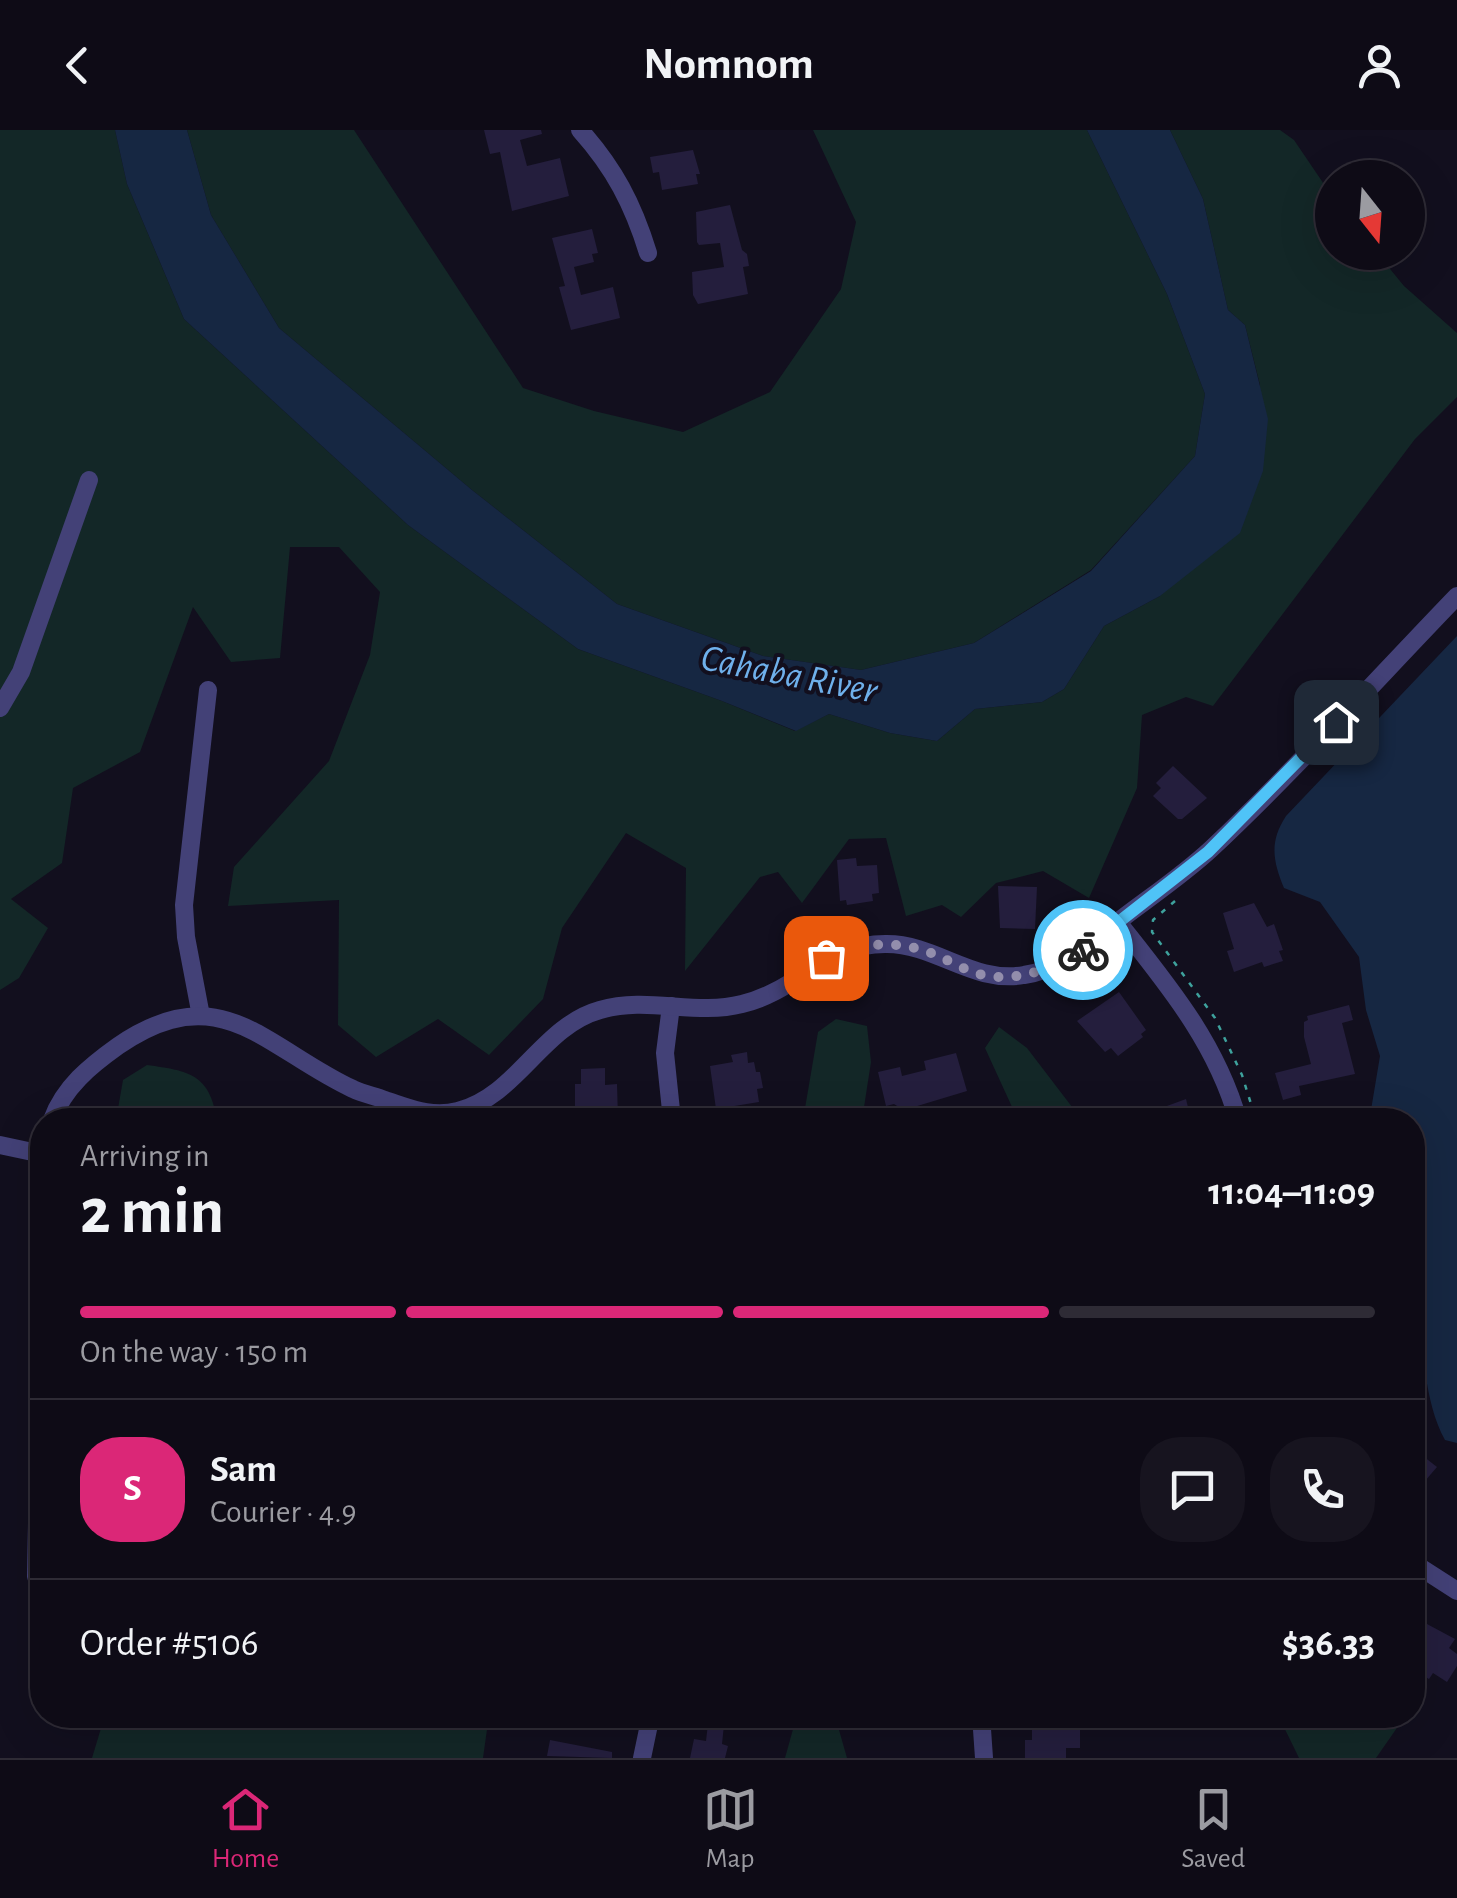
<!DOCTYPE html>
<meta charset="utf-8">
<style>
:root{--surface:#0e0b16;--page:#17141f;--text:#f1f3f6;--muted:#9b9ba1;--line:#2e2b35;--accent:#db2777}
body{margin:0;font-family:"Alegreya Sans",sans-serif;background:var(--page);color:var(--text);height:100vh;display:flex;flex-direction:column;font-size:38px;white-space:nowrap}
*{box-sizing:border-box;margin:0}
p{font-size:32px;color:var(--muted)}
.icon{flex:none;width:55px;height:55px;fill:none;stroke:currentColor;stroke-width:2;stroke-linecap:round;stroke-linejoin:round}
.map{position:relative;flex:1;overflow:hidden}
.details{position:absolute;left:30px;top:978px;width:1395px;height:620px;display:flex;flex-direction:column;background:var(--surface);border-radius:40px;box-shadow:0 10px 40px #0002,0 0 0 2px var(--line)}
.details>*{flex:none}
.needle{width:65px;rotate:163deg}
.fabs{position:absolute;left:1315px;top:30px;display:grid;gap:20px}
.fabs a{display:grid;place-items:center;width:110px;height:110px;border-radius:50%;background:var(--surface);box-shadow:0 10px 40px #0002,0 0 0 2px var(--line);font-size:50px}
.pin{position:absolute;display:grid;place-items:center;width:85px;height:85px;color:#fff;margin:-42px;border-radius:20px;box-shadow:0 5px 15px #0006}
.courier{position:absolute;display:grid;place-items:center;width:100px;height:100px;margin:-50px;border:8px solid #4fc3f7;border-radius:50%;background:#fff;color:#222;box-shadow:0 2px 12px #0007}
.summary em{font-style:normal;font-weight:700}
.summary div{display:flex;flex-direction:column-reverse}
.summary{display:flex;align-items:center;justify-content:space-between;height:170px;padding:0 50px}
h1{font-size:65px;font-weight:700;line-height:75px}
.bar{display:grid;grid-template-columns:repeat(4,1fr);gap:15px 10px;align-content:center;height:120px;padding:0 50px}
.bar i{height:12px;border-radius:8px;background:var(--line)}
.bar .active{background:var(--accent)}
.bar p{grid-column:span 4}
.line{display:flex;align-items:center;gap:25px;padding:0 50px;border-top:2px solid var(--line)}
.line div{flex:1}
.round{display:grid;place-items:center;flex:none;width:105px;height:105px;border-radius:40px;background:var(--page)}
header{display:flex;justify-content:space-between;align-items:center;height:130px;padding:0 50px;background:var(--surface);font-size:45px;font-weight:700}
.tab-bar{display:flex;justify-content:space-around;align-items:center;height:140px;border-top:2px solid var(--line);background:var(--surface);font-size:28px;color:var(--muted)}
.tab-bar a{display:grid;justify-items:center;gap:5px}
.tab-bar .active{color:var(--accent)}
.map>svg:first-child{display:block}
.green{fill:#132727}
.water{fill:#162742}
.building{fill:#241e3d}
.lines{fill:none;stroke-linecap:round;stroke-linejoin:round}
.path{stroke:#3ea29d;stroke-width:2.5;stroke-dasharray:5 8;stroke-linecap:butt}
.minor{stroke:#434177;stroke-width:18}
.done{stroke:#938eac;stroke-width:10;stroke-dasharray:0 18}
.route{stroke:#4fc3f7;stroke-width:12}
.labels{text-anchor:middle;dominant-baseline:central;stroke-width:8;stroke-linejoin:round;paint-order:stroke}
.water-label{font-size:38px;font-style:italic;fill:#6fb0eb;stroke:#120f1e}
</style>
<header><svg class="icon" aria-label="back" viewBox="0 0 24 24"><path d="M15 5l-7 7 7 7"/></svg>Nomnom<svg class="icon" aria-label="person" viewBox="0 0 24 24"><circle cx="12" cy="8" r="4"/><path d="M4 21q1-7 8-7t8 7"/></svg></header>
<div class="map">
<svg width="1457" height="1628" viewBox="0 0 1457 1628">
<rect width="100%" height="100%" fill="#120f1e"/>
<g class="green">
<polygon points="0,0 115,0 127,54 184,189 408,395 578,519 722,571 795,601 829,584 890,603 937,611 975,579 1042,572 1064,559 1104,496 1160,466 1260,255 1245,195 1228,180 1203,69 1170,0 1280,0 1294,10 1332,66 1332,122 1377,123 1404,156 1457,203 1457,267 1415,309 1213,576 1186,567 1142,585 1137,658 1089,768 1043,741 996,753 961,787 942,775 906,786 886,708 849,709 802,773 778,742 760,747 685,841 686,738 626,703 562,798 543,869 489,925 438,889 376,927 338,895 339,770 228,776 234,737 329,631 370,525 380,462 339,417 290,417 280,528 231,532 193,477 140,622 73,658 62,733 11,769 48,798 19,848 0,860"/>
<polygon points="187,0 354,0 523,258 594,281 683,302 770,262 841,159 856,92 813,0 1087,0 1167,164 1205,264 1195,326 1091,440 974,513 861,540 763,526 617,474 472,360 279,198 211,85"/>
<polygon points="836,889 867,896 871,932 862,990 803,990 818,902"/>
<polygon points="999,897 1027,918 1082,990 1018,990 985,918"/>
<path d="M147,935C190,941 209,944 217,990H116L123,950Z"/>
<polygon points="105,1585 489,1585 483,1628 92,1628"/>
<polygon points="1270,1585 1384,1585 1399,1595 1376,1628 1299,1628 1280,1589"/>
<polygon points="795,1592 839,1600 847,1628 785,1628"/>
</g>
<g class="water">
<polygon points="115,0 187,0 211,85 279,198 472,360 617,474 763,526 861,540 974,513 1091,441 1195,326 1205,264 1167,164 1087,0 1170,0 1203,69 1228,180 1245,195 1268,289 1263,341 1240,403 1160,466 1104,496 1064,559 1042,572 975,579 937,611 890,603 829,584 796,601 722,571 578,519 408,395 184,189 127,54"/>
<path d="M1457,506V1313L1445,1310C1423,1270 1426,1221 1413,1178L1412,990H1373L1371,980L1380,926L1366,880L1359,827L1320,772L1284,758C1273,731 1269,712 1286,686Z"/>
</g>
<g class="building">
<polygon points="484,0 541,0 542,4 520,10 527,36 560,28 569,66 512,81 500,22 490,24"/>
<polygon points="693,20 700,44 696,44 698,54 662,60 659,42 653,43 650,27"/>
<polygon points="730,75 742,120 747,124 749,136 743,137 748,164 698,174 693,165 692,142 724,137 720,113 699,115 697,112 696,82"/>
<polygon points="592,99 598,123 592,124 594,132 574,137 581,165 613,157 620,188 571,200 559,157 565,156 552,108"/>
<polygon points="1173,636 1207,668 1182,689 1178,689 1153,666 1161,658 1156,653"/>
<polygon points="856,728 857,736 877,735 879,763 872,764 873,771 847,775 846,770 840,771 837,730"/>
<polygon points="998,756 1037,757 1035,799 1000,798"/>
<polygon points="1254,773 1267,797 1274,794 1283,820 1279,821 1283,831 1264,837 1262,832 1234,842 1227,821 1234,819 1223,783"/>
<polygon points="1119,862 1146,900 1141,904 1143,907 1118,926 1111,918 1105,922 1077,891"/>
<polygon points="1349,875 1353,890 1342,893 1355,944 1299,956 1301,965 1283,970 1275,943 1311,934 1304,907 1304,892 1308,890 1307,886"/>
<polygon points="747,922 748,933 754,932 756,942 760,942 763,958 757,959 759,972 716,979 710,936 733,932 731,925"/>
<polygon points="956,923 967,961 904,980 894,974 886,976 878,942 900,937 902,946 926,940 924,931"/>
<polygon points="605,938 605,955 617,954 618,988 582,988 582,976 575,976 575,954 581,954 581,939"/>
<polygon points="1186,969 1191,990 1137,990 1137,987"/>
<polygon points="1423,1326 1437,1337 1425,1351 1412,1341"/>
<polygon points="1427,1494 1455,1509 1449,1518 1457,1524 1457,1536 1447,1552 1433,1543 1429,1549 1412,1539 1412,1510"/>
<polygon points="709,1585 725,1585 722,1614 728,1616 725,1628 690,1628 694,1609 706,1611"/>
<polygon points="907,1585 940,1585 940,1599 908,1599"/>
<polygon points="1032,1593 1080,1593 1080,1618 1066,1618 1066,1628 1025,1628 1025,1610 1032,1610"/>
<polygon points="550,1610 612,1622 612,1628 547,1626"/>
</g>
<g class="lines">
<polyline class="path" points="1175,771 1153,790 1152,802 1215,888 1242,945 1256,990"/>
<g class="minor">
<path d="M580,0C614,38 633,74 648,123"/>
<polyline points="0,578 21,542 89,350"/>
<path d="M1118,792C1167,854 1216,912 1238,990"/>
<polyline points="671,876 665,923 672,990"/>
<polyline points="201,886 186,807 184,775 208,560"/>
<path d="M52,990C64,957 90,936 118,916C221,845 265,918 353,959C363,964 375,966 385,970C410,978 431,988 458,981C517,966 542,896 600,880C648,866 695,886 742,874C798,861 826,813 887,814C936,814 973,854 1024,845C1064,839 1093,810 1124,787C1153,765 1184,744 1211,719C1296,639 1376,550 1457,466"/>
<polyline points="0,1015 42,1024"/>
<polyline points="42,1129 36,1446 42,1468"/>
<polyline points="1412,1432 1457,1461"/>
<polyline points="981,1585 984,1628"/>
<polyline points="642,1628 651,1585"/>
</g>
</g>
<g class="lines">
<path class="done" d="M826,828C863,812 900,809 938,826C954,833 970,843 988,846C1023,851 1054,837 1083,820"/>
<polyline class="route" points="1083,820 1208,722 1336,592"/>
</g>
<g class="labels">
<g class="water-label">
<text transform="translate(789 545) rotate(11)">Cahaba River</text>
</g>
</g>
</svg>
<div class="fabs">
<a><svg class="needle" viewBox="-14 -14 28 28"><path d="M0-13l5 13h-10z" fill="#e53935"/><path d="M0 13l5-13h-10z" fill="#9b9ba1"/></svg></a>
</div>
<div class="pin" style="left:826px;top:828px;background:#ea580c"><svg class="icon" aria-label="bag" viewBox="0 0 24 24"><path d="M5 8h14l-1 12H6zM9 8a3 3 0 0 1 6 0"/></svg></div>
<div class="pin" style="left:1336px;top:592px;background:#1f2937"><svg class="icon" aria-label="home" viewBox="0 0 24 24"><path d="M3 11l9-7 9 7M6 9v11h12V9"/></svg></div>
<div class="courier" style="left:1083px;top:820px"><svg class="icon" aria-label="bike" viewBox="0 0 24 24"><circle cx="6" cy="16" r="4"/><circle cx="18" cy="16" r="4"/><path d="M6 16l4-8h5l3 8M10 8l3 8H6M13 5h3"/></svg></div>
<section class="details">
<div class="summary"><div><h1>2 min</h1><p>Arriving in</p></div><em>11:04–11:09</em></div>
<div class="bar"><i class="active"></i><i class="active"></i><i class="active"></i><i></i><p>On the way · 150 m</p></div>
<div class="line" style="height:180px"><b class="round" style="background:var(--accent);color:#fff">S</b><div><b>Sam</b><p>Courier · 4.9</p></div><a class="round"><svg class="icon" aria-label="chat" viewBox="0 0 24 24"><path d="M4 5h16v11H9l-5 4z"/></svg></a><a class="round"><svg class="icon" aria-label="phone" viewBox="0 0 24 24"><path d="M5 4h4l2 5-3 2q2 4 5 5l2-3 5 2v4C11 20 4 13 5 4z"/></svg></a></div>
<div class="line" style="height:130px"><div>Order #5106</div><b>$36.33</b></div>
</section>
</div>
<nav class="tab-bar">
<a class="active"><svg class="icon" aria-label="home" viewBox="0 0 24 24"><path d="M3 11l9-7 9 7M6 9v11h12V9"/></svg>Home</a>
<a><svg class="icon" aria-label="map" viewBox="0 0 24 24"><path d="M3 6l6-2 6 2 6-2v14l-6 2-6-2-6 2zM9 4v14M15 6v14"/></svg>Map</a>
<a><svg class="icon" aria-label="saved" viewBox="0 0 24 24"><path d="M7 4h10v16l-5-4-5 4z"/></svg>Saved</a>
</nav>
